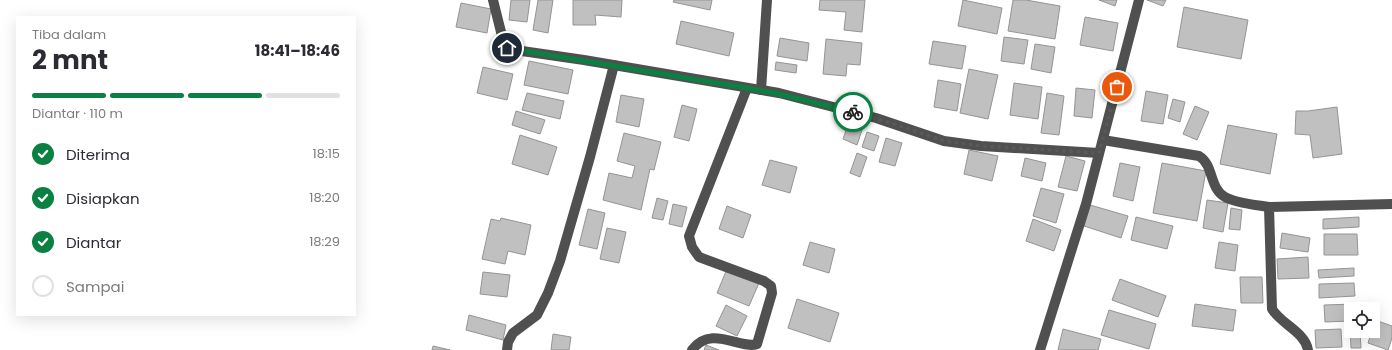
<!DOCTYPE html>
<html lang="id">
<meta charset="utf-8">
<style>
:root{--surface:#fff;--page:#f7f7f7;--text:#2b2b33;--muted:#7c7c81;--line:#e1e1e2;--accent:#0b8043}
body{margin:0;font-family:Poppins,sans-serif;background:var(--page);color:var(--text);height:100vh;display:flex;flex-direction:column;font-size:15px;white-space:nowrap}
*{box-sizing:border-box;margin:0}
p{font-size:13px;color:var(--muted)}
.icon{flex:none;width:22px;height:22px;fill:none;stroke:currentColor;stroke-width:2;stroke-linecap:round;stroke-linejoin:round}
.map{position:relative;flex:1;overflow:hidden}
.details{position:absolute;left:16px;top:16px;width:340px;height:300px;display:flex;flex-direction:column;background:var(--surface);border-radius:0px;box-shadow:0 4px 16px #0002}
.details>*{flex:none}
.controls{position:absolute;left:1344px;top:302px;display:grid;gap:8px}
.controls a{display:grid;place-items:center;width:36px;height:36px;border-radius:0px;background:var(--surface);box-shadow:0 4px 16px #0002;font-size:20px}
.pin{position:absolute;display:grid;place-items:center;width:34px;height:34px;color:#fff;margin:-17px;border:2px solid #fff;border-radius:50%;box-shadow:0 1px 4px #0007}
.courier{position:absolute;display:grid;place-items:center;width:40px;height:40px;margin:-20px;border:3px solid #0b8043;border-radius:50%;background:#fff;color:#222;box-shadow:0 1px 5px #0007}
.headline em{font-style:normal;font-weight:700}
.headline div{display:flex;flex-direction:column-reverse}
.headline{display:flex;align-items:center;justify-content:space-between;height:68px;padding:0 16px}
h1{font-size:26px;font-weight:700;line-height:30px}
.bar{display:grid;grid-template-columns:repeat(4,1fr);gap:6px 4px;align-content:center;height:48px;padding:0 16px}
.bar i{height:5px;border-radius:3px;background:var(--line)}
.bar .on{background:var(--accent)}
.bar p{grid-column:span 4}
ol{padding:0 16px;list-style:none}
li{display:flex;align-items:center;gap:12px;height:44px}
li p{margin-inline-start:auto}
li .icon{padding:4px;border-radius:50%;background:var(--accent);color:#fff;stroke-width:4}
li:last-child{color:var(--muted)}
li i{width:22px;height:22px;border:2px solid var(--line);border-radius:50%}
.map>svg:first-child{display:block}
.building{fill:#c0c0c0;stroke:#949494}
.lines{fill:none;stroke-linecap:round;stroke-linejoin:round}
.minor{stroke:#505050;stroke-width:10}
.done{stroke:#595959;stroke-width:4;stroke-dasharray:0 7.2}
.route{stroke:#0b8043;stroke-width:5}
</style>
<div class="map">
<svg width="1392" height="350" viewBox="0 0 1392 350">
<rect width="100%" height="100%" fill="#fff"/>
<g class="building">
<polygon points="511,0 530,0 527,22 509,20"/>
<polygon points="538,0 553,0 548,33 533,30"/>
<polygon points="573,0 622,0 621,17 595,15 596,25 573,25"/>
<polygon points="674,0 712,0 710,10 673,2"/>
<polygon points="820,0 865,0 862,32 844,30 846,12 819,10"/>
<polygon points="963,0 1002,8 997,34 958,26"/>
<polygon points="1013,0 1026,0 1060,6 1055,39 1008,31"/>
<polygon points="1099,0 1117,0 1115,6"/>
<polygon points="1147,0 1166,0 1163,6"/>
<polygon points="461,3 491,9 487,33 456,27"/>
<polygon points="1184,7 1248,20 1241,59 1177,47"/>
<polygon points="1085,17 1118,23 1113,51 1080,45"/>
<polygon points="681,21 734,33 729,56 676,44"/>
<polygon points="1004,37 1028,40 1024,64 1001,61"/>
<polygon points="780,38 809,43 807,61 777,56"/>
<polygon points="826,39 862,43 860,65 847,64 846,76 823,74"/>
<polygon points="933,41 966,46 962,69 929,64"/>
<polygon points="1035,44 1055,47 1051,73 1031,69"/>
<polygon points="529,61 573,70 568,94 524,85"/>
<polygon points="776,62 797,65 796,73 775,70"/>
<polygon points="483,67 513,74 507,100 477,93"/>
<polygon points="969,69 998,75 988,119 960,113"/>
<polygon points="938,80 961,84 957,111 934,107"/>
<polygon points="1014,83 1042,87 1038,119 1010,115"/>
<polygon points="1076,88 1095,90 1092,118 1074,116"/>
<polygon points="1146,91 1168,95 1163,124 1141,121"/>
<polygon points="527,93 564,101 560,119 522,110"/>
<polygon points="1047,93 1064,96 1059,135 1041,133"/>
<polygon points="621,95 644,99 639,127 616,122"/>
<polygon points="1173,99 1185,102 1180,122 1168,118"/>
<polygon points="682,105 697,109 689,141 674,137"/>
<polygon points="1195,106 1209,112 1197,140 1183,134"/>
<polygon points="1337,107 1342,154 1313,158 1310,135 1295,134 1296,111 1308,111"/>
<polygon points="516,111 545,120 540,134 512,125"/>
<polygon points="849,122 863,127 857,145 843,139"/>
<polygon points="1228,125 1277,134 1270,174 1220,164"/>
<polygon points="867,132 879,136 874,151 862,147"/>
<polygon points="624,133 661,142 654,170 650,169 641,210 603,200 609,173 632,178 635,166 617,161"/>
<polygon points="520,135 557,147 548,175 512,164"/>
<polygon points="886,138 902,143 895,166 879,162"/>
<polygon points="969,150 998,156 992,181 964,174"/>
<polygon points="857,153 867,157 860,177 850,173"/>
<polygon points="1066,156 1085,161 1077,191 1058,187"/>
<polygon points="1025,158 1046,163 1042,181 1021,176"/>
<polygon points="770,160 797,167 790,193 762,185"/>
<polygon points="1120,163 1140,167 1133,201 1113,196"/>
<polygon points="1162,163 1206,171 1197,221 1153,213"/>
<polygon points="1041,188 1064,194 1056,223 1033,216"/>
<polygon points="657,198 668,201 663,220 652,218"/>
<polygon points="1207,200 1228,203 1223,232 1203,228"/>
<polygon points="673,204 687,207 682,227 669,224"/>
<polygon points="1090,205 1128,216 1121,238 1084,226"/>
<polygon points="727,206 751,215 743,238 719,229"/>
<polygon points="1231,208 1242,210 1240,230 1229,229"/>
<polygon points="588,209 605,213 597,249 579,245"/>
<polygon points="1136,217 1173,226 1167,249 1131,240"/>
<polygon points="1359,217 1359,227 1323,229 1323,219"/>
<polygon points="501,218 531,225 525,255 508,251 505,264 482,259 491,219 500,221"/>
<polygon points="1033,219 1061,230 1054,251 1026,241"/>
<polygon points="607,228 626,232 619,263 600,259"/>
<polygon points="1282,233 1310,238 1308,252 1280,248"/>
<polygon points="1324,234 1357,234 1358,255 1324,255"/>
<polygon points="810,242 835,249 829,273 803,265"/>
<polygon points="1219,242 1238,245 1235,271 1215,268"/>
<polygon points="1308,257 1309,278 1278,279 1277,259"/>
<polygon points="1354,268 1354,276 1319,278 1318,270"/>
<polygon points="727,269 759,283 749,306 717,293"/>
<polygon points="483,272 510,275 507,297 480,294"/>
<polygon points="1240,277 1262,277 1263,303 1241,303"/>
<polygon points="1120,279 1166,296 1158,317 1112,300"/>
<polygon points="1354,283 1355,296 1319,298 1319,284"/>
<polygon points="797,299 839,313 830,342 788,328"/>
<polygon points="1195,304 1236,310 1233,331 1192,326"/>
<polygon points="1355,304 1355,309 1351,309 1351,321 1325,322 1324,305"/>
<polygon points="726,305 747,316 737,336 716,326"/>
<polygon points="1109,310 1156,324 1149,349 1101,335"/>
<polygon points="469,315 506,325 503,340 466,330"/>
<polygon points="1375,320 1392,326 1392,338 1388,350 1368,343 1372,331 1373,331"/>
<polygon points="1350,325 1351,331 1360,331 1361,348 1351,348"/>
<polygon points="1063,329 1101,339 1098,350 1058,350"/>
<polygon points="1341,329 1342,347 1316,348 1315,330"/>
<polygon points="553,334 571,337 569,350 551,350"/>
<polygon points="706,345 719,350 704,350"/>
<polygon points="433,346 450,350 432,350"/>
</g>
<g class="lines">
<g class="minor">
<polyline points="493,0 504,44 507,48 515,50 584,60 779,93 876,118 944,141 981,146 1099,153"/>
<polyline points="761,90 767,0"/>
<path d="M1103,140L1199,156C1214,165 1209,188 1225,197C1235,203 1257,205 1269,207"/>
<polyline points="507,350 508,342 513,333 537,315 548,293 560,261 590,157 614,65"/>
<path d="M692,350C711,324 741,350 757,344L772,293L771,286L764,281L699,257L692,247L689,236L747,88"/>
<polyline points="1040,350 1086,204 1139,0"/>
<path d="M1308,350C1305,332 1281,324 1272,309L1269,207L1392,204"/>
</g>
</g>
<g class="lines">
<polyline class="done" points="853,112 891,123 944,141 981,146 1099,153 1117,87"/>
<polyline class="route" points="507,48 747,88 779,94 853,112"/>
</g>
</svg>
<div class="controls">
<a><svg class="icon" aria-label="locate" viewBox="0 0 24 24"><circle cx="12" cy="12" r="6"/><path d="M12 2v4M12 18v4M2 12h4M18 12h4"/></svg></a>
</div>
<div class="pin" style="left:1117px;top:87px;background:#ea580c"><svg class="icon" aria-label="bag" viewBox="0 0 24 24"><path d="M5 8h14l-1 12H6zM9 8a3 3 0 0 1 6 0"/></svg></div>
<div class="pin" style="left:507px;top:48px;background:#1f2937"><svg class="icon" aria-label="home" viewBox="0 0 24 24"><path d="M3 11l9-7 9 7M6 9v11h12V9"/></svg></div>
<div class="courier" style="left:853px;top:112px"><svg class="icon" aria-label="bike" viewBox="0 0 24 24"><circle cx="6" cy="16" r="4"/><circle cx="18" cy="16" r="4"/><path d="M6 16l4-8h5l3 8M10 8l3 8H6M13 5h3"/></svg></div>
<section class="details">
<div class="headline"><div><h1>2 mnt</h1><p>Tiba dalam</p></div><em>18:41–18:46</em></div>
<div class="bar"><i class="on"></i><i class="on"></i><i class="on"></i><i></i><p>Diantar · 110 m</p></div>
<ol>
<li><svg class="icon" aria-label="check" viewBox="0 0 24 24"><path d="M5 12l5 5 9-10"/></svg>Diterima<p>18:15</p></li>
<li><svg class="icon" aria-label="check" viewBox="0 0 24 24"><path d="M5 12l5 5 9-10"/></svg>Disiapkan<p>18:20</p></li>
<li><svg class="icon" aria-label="check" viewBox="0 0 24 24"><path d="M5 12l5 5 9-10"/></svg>Diantar<p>18:29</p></li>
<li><i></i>Sampai</li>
</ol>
</section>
</div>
